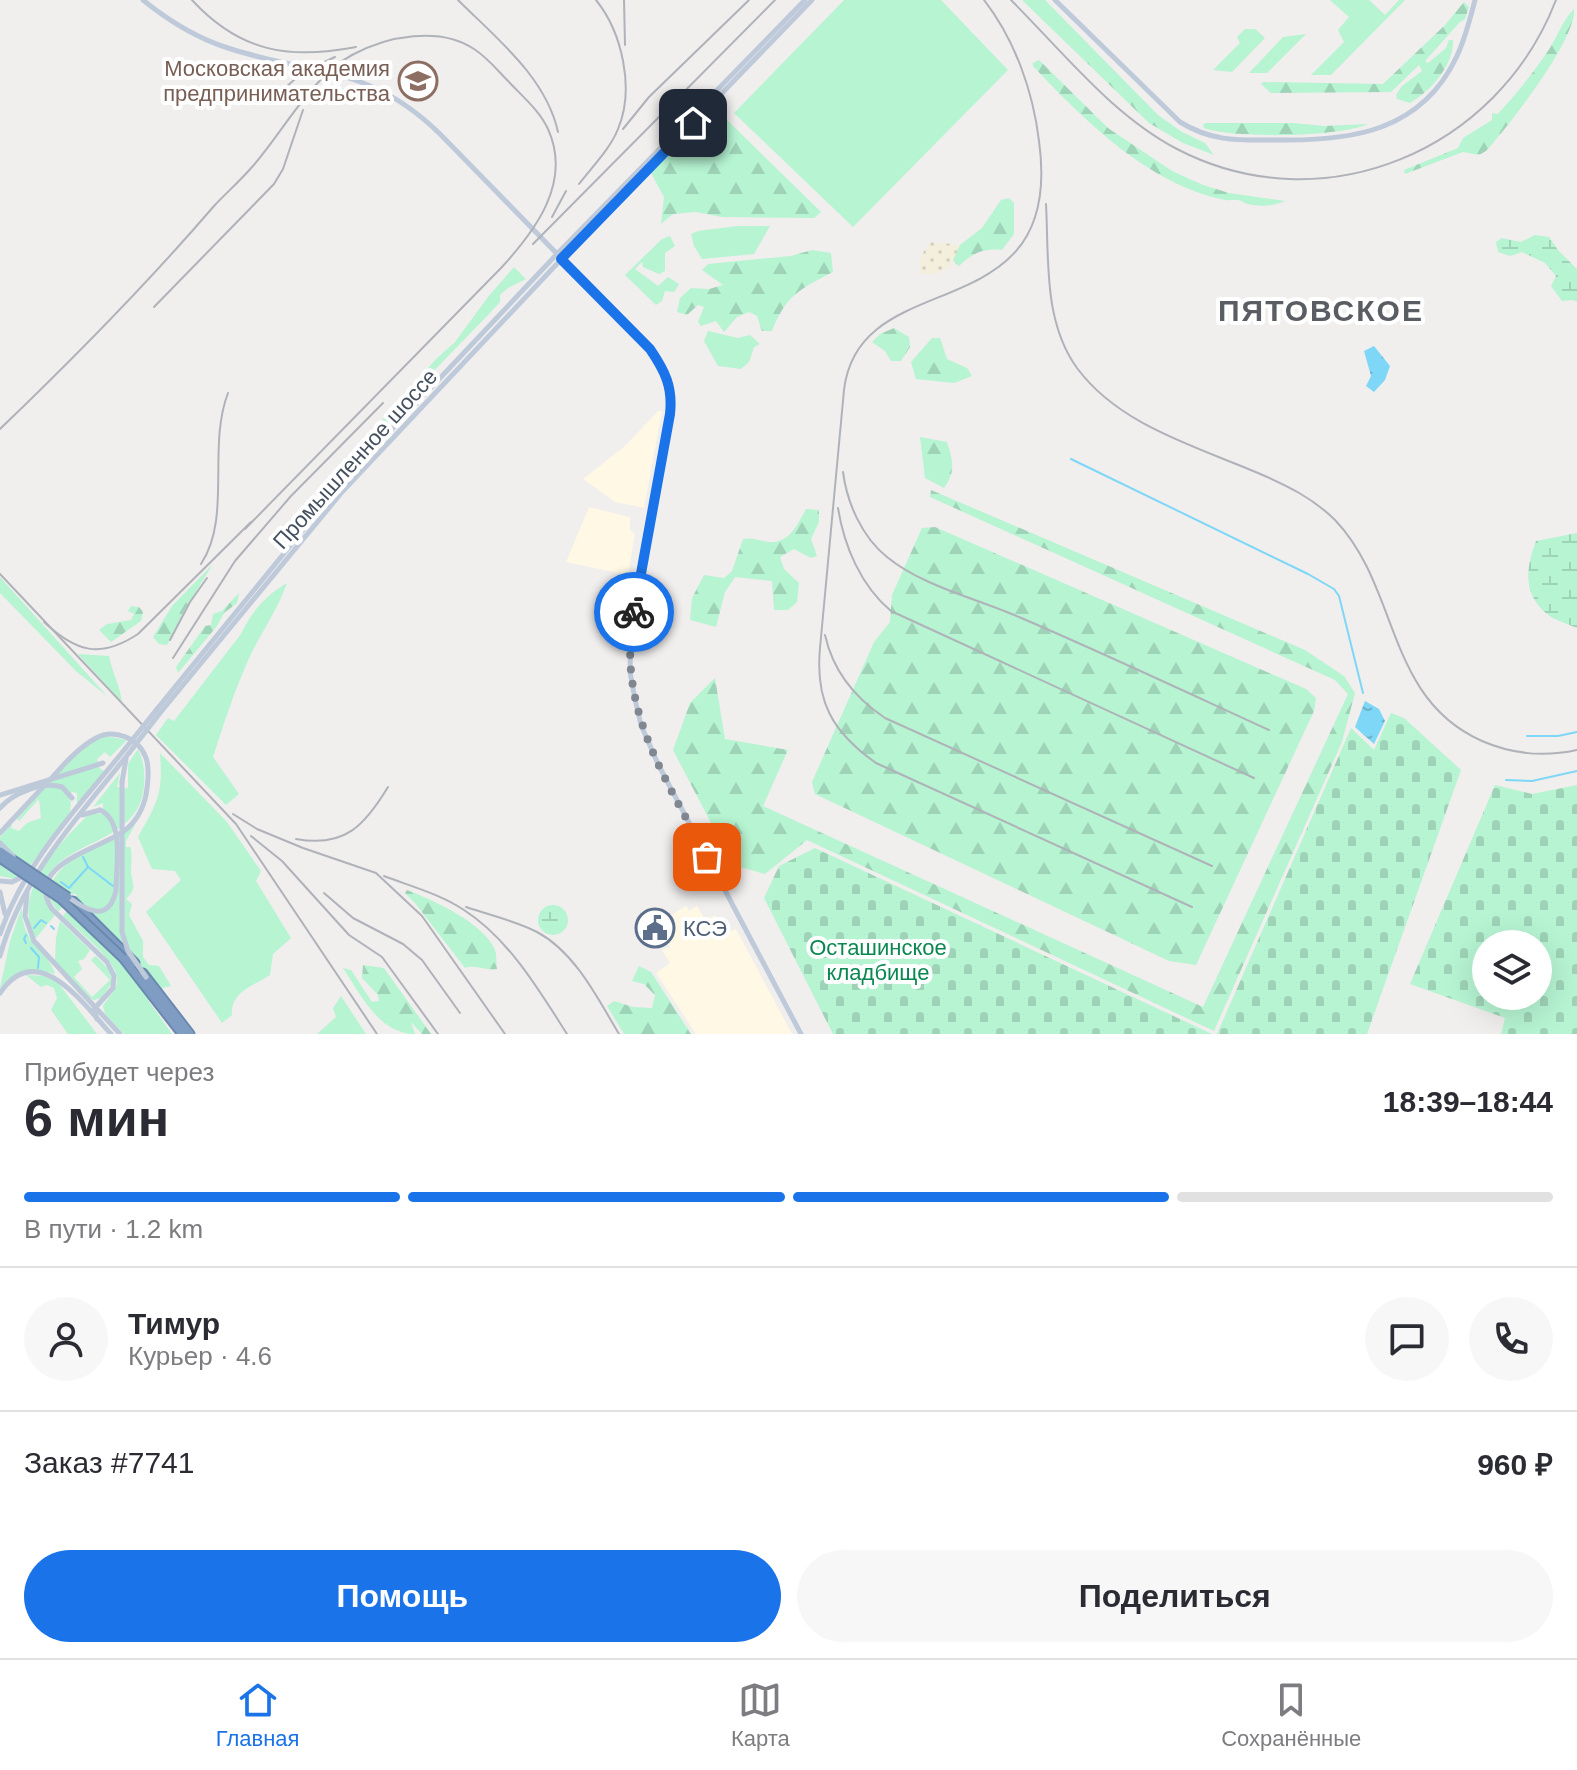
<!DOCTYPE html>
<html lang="ru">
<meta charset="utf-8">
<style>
:root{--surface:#fff;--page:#f7f7f7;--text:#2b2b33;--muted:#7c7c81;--line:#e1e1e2;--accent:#1a73e8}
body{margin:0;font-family:Helvetica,sans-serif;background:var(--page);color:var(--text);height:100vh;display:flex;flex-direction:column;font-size:30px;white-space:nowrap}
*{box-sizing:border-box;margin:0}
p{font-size:26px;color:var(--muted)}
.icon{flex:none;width:44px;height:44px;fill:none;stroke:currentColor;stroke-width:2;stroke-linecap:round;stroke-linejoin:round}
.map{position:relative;height:1034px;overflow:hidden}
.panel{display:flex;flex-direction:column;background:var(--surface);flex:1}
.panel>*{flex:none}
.buttons{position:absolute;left:1472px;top:930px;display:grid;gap:16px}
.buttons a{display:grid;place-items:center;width:80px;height:80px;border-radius:50%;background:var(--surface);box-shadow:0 8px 32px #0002;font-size:40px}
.pin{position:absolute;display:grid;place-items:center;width:68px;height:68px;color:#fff;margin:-34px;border-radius:16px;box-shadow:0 4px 12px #0006}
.courier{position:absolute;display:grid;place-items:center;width:80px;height:80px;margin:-40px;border:6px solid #1a73e8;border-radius:50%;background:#fff;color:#222;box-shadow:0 2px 10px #0007}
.overview em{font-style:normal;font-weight:600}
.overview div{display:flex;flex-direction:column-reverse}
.overview{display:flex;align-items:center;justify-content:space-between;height:136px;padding:0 24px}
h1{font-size:52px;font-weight:600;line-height:60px}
.bar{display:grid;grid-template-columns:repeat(4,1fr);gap:12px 8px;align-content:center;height:96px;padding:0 24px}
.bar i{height:10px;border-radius:6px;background:var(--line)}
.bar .current{background:var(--accent)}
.bar p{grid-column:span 4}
.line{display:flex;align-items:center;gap:20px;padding:0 24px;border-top:2px solid var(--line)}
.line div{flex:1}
.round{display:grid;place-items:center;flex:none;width:84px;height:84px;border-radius:42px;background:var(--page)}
.primary-button{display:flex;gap:16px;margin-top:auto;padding:16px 24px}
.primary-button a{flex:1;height:92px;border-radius:48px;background:var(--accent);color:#fff;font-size:32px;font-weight:600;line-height:92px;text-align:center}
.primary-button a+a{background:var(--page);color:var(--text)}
.menu{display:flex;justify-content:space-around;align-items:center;height:112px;border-top:2px solid var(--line);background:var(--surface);font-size:22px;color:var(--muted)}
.menu a{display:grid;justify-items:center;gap:4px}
.menu .current{color:var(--accent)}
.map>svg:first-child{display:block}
.commercial{fill:#fef8e5}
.green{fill:#b6f4d2}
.forest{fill:url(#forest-firs)}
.wetland{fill:url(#wetland-marsh)}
.sand{fill:url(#sand-dots)}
.cemetery{fill:url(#cemetery-stones);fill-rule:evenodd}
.water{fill:url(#water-ripples)}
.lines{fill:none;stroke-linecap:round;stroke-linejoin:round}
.stream{stroke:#7ed7f7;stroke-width:2}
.highway-casing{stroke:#6b88af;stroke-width:11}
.secondary{stroke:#becada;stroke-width:5}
.highway{stroke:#7f9dc3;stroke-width:7}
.rail{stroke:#afb3b9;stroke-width:2}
.highway-bridge-casing{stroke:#6b88af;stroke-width:11;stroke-linecap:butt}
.secondary-bridge{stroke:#becada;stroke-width:5}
.highway-bridge{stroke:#7f9dc3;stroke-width:7}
.done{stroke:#818790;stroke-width:8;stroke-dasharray:0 14.4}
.route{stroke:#1a73e8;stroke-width:10}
.labels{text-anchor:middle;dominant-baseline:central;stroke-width:8;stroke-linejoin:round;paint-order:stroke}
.education-label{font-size:22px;fill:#785e54;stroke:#fff;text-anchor:end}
.street-label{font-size:22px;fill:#44505e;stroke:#fff}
.service-label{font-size:22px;fill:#4e5e75;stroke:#fff;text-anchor:start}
.park-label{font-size:22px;fill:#0b8851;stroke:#fff}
.district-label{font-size:30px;font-weight:bold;letter-spacing:2px;fill:#5a5e64;stroke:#fff}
</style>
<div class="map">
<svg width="1577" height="1034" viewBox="0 0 1577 1034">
<defs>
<pattern id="forest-firs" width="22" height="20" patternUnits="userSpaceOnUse" patternTransform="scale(2)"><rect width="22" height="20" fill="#b6f4d2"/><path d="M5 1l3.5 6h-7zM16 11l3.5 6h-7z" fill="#9ed3b7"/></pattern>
<pattern id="wetland-marsh" width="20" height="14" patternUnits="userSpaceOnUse" patternTransform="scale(2)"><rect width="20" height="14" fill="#b6f4d2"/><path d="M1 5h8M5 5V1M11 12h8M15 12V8" fill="none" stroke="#9ed3b7"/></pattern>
<pattern id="sand-dots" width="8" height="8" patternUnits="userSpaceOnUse" patternTransform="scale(2)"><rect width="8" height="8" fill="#f4eedc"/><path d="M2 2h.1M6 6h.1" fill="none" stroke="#d2cebf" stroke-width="1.8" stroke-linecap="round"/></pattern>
<pattern id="cemetery-stones" width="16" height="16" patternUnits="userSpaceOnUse" patternTransform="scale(2)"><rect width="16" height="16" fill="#b6f4d2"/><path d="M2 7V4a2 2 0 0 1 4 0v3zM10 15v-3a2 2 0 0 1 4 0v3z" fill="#9ed3b7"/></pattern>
<pattern id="water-ripples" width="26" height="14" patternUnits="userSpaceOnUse" patternTransform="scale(2)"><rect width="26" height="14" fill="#7ed7f7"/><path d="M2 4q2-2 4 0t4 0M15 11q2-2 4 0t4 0" fill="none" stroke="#69b1cb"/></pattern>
</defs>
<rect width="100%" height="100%" fill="#f1eeee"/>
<g class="commercial">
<polygon points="658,411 662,411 644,508 615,502 583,479 625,446"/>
<polygon points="589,507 630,517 630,530 635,534 628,575 566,562"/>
<polygon points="686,906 689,911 697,906 705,920 715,915 725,933 736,929 792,1034 696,1034 656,973 670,963 662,950 670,947 664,936 652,934 648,928"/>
</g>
<g class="green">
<polygon points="844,0 941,0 1008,70 853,227 734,113"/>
<polygon points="1330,0 1369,0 1385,15 1399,0 1405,0 1331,75 1311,75 1344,42 1338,30 1349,17"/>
<polygon points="1245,29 1255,29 1265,38 1232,72 1213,70 1240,43 1237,37"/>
<polygon points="1306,34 1267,73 1249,73 1283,37"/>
<polygon points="737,226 770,226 754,254 702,259 694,246 691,234 698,231"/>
<polygon points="670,236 675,246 665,253 665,271 659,274 643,267 642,262 635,269 658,286 668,277 679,284 674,292 665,291 662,301 656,305 625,275 662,239"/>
<polygon points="514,267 526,279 508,288 500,295 500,302 489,314 422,383 405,406 346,463 346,457 360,445 436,359 455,342 488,297"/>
<polygon points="708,331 738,338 750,335 760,344 754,347 749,362 741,369 718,366 704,341"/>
<polygon points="0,577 107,696 77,672 0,593"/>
<path d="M287,583C278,609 262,631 250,656C235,689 224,723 213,757L239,794L226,805L156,735L168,718L174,721L241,634C252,611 266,595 287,583Z"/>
<path d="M78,654L109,656C112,672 120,686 122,702Z"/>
<path d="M106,736L127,740L110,757L105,752L97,759L99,768L104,771L77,805V793L72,792L68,796L71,802L70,812L24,874L14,879L0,876V837L12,824L11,828L19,831L27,823L41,818L39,799L19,821L17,819C39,794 74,747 106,736Z"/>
<path d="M138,749C144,762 145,772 144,786C139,850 48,837 43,894L55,915L36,938C10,895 57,846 86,817L93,813L103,814V803L93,807L120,773L117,787L128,788V764Z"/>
<path d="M160,753L227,822L261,871L256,881L291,938L273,954L270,975C253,986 230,992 232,1015L222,1023L146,912L181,880L175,871L152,869L138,837C158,801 163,795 160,753Z"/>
<path d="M136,823L126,841V847H130L131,850C132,858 131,866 131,873C133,886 137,888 126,899L132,904L129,915L143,941V957L149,965L159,966L171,986L165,987L148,1000L172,1034H124L105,1014L103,1006C108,997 118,990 117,979C117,960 76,929 63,916L77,895L74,893L58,912L48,896C50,862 109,838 136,823Z"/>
<path d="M22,907C21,945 47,947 55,974C33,967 15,970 0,988L10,941Z"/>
<polygon points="60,921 90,950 84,959 78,961 82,969 74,977 92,997 110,980 91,960 85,965 96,956 110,971 112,983 101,998 94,1000 88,997 55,961 56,938"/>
<polygon points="26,975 45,976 59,984 97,1034 68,1034 51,1010 57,998 54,988 47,985 41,987"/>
<polygon points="341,996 366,1034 317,1034 336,1017 333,1008"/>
</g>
<g class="forest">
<polygon points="1022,0 1045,0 1158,115 1182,132 1205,143 1214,155 1183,143 1149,123"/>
<path d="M1464,2L1469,7L1465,19L1460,22L1425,61L1428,63L1446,48L1449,40H1453C1454,65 1431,91 1410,103L1397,99L1396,95L1402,86L1422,71L1419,65L1391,92L1271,93L1261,84L1264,82L1383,84L1445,25Z"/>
<path d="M1574,9C1577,39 1507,128 1486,151L1479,155L1463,152L1405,174L1404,170L1458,148L1463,138L1492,120V113L1498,114C1517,93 1534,72 1550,48C1558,35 1563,20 1574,9Z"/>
<path d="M1039,60L1108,128L1172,171L1203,185L1229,193L1285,201C1274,206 1260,207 1248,204C1244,203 1241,200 1237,200C1233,199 1229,201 1225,200C1148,184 1085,121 1033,66V63Z"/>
<polygon points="720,113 821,212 814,218 722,217 696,212 673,214 661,224 664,197 651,173 703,120"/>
<path d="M1206,123H1294L1324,126L1368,124C1340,137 1234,139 1204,128L1203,125Z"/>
<path d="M1009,198L1014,203V234L1002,250C983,248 973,253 959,266L951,259L960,245L982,228L1001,200Z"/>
<path d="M812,250L831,253L833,272C800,289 786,295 772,331H762L757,316L749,312L737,317L724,332L716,321L701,326L698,322L704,307L698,305L687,315L677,312L680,298L691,288L709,289L723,285L702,270L708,264L791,256Z"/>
<polygon points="894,328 909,337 910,347 901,361 891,361 885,351 872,342 880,334"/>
<polygon points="932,338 940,338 947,359 967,368 972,376 954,383 916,379 911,362"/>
<path d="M920,437L947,442C953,461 956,471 944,488L925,478Z"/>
<polygon points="931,490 1305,650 1344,676 1355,693 1342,742 1214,1031 807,840 765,874 733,865 673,750 690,703 715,678 725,739 788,750 763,806 1203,1007 1348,694 1335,680 930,497"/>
<path d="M806,509L819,510V522L811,539L817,556L811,558L794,549L780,557L784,569L799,583L797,602L788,610H774L772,581L735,577L725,592L716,627L690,620L692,598L704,575L724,578L732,571L743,539C754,537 759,541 769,542C789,544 798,524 806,509Z"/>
<polygon points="935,527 1306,689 1316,698 1314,711 1196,965 1169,961 815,794 812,782 874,642 890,622 892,595 922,528"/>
<polygon points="213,564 185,609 167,645 159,644 153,637 172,606"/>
<polygon points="239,593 237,603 224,613 217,626 178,673 176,667 205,626 211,625 213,614 222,611"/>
<polygon points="131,606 139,607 143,612 141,621 111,642 99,630 107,624 131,620 134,614 128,611"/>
<path d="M407,890C433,900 484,923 495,950C497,955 496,964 497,969C485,971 476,964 465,968L415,903L405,893Z"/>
<path d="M363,965L384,968L431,1034H422L411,1022L415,1034C379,1034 361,995 343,968L351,970L372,1002L379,1001L378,995L362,978Z"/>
<polygon points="639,966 651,972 691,1034 624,1034 607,1006 614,1001 633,1007 652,1008 655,995 644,984 632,981"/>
</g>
<g class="wetland">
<polygon points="1535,235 1549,237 1558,250 1577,269 1577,302 1573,300 1562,301 1551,286 1556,276 1545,263 1522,252 1510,256 1498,252 1496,242 1502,238 1521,242"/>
<path d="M1577,533V628C1568,624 1554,620 1547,614C1522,593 1526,568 1536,541Z"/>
<circle cx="553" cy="920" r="15"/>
</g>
<path class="sand" d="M932,242L960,245L950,267L934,274H921C916,262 923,250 932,242Z"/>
<g class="cemetery">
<polygon points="1391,713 1404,718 1461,770 1367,1034 1217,1034 1351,728 1374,750"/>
<path d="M1495,785L1532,794L1577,785V1034H1501L1505,1018L1410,984ZM1486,944H1538V996H1486Z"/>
<polygon points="815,848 1212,1034 833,1034 764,898 779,866"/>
</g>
<g class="water">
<polygon points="1374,346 1390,366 1385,380 1374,392 1366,386 1371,376 1364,351"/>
<polygon points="1365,701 1379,709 1385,721 1374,744 1355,727"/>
</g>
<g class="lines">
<g class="stream">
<polyline points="1071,459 1308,574 1334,589 1339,596 1363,693"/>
<polyline points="1527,736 1558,736 1577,732"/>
<polyline points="1506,780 1532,781 1577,771"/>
<polyline points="83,857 88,867 113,886"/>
<polyline points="61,882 69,888 88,867"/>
<polyline points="51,926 54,929"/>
<polyline points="34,928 41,920 46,923"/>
<polyline points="26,935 24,939 26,943"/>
<polyline points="31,948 39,957 38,968"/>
</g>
<defs>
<g id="highway">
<polyline points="73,901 135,963"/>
<polyline points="123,958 182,1034"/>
<polyline points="143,973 190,1034"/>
</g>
</defs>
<use href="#highway" class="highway-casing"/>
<g class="secondary">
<path d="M143,0C169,21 196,38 228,48C313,76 369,64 440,134L650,349C661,366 669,378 672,399L631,628L630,672L635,699L641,725L658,764L801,1034"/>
<path d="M1055,0L1180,122C1214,143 1242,140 1280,140C1352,141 1421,131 1456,58C1465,40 1470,19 1475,0"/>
<polyline points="157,709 343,481 557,254 805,0"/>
<polyline points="160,713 342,492 554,267 812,0"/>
<path d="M50,780C63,765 78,748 96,738C114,728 139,738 146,758C150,769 148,783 146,795C143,809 136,822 124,831C100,849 23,865 52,909L107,962L114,976L113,988L94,1009L97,1019"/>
<polyline points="122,782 126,759"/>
<polyline points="82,815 100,810"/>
<polyline points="0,833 43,787"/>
<polyline points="0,881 12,882 26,875"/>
<polyline points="0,892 5,914"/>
<polyline points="27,893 25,916 34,941 120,1034"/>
<path d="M0,934C24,863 79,806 125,749"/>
<path d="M0,956C22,876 79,816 129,753"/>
<path d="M0,993C38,937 84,1005 111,1034"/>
</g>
<use href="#highway" class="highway"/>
<g class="rail">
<path d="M192,0C240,52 289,60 356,47"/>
<path d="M458,0C496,38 546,77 558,132"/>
<polyline points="624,0 625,45"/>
<path d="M984,0C1015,40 1033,91 1039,141C1066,335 859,260 844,390L820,648C815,701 832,732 876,763L1192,907"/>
<path d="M1011,0C1062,51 1112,115 1177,149C1323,225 1498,151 1556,0"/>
<polyline points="277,95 303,72 335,57"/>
<polyline points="623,129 649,97 749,0"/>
<path d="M579,184C593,166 610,149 618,129C635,89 622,32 596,0"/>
<path d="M1046,204C1049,258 1043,321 1077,368C1119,425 1195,446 1258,473C1286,485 1313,498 1335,520C1400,588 1385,698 1482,741C1512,754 1545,757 1577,750"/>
<polyline points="552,217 566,191"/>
<polyline points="533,244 775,0"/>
<polyline points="154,307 274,184 283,169 303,110"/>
<path d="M0,429C74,358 147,284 214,206C226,193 240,181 252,167C283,132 311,77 352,55C387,36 440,26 474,49C488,58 498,71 509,82C523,97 539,110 548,129C572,182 536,230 501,268L245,529"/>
<path d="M843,472C847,503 862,537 887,557C922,586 978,599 1019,617C1103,653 1186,692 1269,730"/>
<path d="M838,508C844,546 861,586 891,611L1254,778"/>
<path d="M201,564C232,517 207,448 228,393"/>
<polyline points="0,574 236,824 377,1034"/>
<path d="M44,622C76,652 100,659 138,634L251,522"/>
<path d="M825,635C833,671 855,698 885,718L1212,866"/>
<polyline points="170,640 190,602 207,578"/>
<polyline points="173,658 235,561 291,496 383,403"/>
<polyline points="233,814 257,829 303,848 376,873 422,916 505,1034"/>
<polyline points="251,836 282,861 349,935 382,957 438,1034"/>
<path d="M296,839C345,848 365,825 388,787"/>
<path d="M384,876C410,886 440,894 464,910C509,939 539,990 567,1034"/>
<polyline points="324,893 353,918 403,944 422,960 460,1013"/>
<path d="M466,907C489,915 516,921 537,932C575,952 598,999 619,1034"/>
</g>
<defs>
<g id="highway-bridge">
<polyline points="0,851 68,897"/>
<polyline points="0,858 61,899 123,958"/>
</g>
</defs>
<use href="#highway-bridge" class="highway-bridge-casing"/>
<g class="secondary-bridge">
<polyline points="125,749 157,709"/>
<polyline points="129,753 160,713"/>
<polyline points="122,782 122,932 128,951 146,977"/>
<polyline points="0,795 103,763"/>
<path d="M0,808C13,793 43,781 62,787L72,798"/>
<polyline points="0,843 13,856"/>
<path d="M68,897C88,911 109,923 116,890C116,867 125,821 100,810"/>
</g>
<use href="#highway-bridge" class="highway-bridge"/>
</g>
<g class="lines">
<path class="done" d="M634,612C616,707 665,777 707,857"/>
<path class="route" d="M634,612L670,414C673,387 665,371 650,349L561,259L693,123"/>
</g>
<defs>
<symbol id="university-ring" viewBox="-11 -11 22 22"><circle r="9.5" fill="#fff" stroke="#8d6e63" stroke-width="1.5"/><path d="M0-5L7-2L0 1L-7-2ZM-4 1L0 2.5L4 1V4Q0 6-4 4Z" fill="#8d6e63"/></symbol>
<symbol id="civic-ring" viewBox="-11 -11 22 22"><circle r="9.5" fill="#fff" stroke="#5c6f8a" stroke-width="1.5"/><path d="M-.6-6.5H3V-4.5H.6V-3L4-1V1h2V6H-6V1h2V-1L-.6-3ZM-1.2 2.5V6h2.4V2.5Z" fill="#5c6f8a"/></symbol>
</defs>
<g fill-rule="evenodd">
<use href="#university-ring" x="396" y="59" width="44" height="44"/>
<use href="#civic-ring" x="633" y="906" width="44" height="44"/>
</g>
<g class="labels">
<g class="education-label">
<text x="390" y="68">Московская академия<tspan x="390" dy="25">предпринимательства</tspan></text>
</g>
<g class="street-label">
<text transform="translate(355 459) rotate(-48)">Промышленное шоссе</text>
</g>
<g class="service-label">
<text x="683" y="928">КСЭ</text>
</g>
<g class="park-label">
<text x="878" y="947">Осташинское<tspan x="878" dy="25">кладбище</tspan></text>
</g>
<g class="district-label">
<text x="1321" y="310">ПЯТОВСКОЕ</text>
</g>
</g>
</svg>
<div class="buttons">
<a><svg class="icon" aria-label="layers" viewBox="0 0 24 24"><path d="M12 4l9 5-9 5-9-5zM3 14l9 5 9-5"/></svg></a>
</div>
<div class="pin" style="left:707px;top:857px;background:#ea580c"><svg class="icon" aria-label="bag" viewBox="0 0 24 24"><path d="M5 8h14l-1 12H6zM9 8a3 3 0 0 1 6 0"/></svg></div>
<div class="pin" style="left:693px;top:123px;background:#1f2937"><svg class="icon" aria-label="home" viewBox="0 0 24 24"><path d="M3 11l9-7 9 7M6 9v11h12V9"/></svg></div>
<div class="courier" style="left:634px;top:612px"><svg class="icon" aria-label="bike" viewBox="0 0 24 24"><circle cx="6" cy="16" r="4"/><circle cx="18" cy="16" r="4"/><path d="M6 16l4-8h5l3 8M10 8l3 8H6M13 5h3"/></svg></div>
</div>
<section class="panel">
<div class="overview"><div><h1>6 мин</h1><p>Прибудет через</p></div><em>18:39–18:44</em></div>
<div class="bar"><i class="current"></i><i class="current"></i><i class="current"></i><i></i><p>В пути · 1.2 km</p></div>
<div class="line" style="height:144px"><a class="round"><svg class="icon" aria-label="person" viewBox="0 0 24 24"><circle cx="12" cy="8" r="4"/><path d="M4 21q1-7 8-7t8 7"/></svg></a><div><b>Тимур</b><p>Курьер · 4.6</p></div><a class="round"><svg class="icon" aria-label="chat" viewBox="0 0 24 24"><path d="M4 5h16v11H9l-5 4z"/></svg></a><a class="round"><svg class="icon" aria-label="phone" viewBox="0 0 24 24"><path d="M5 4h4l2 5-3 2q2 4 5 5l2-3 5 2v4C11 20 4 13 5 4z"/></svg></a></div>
<div class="line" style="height:104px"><div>Заказ #7741</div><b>960 ₽</b></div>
<div class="primary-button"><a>Помощь</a><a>Поделиться</a></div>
</section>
<nav class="menu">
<a class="current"><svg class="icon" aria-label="home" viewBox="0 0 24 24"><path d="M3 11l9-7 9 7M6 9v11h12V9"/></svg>Главная</a>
<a><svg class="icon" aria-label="map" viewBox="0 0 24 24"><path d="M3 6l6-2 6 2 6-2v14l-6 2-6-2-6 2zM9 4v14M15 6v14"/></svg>Карта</a>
<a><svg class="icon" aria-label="saved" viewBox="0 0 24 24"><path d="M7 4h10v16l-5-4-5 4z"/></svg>Сохранённые</a>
</nav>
